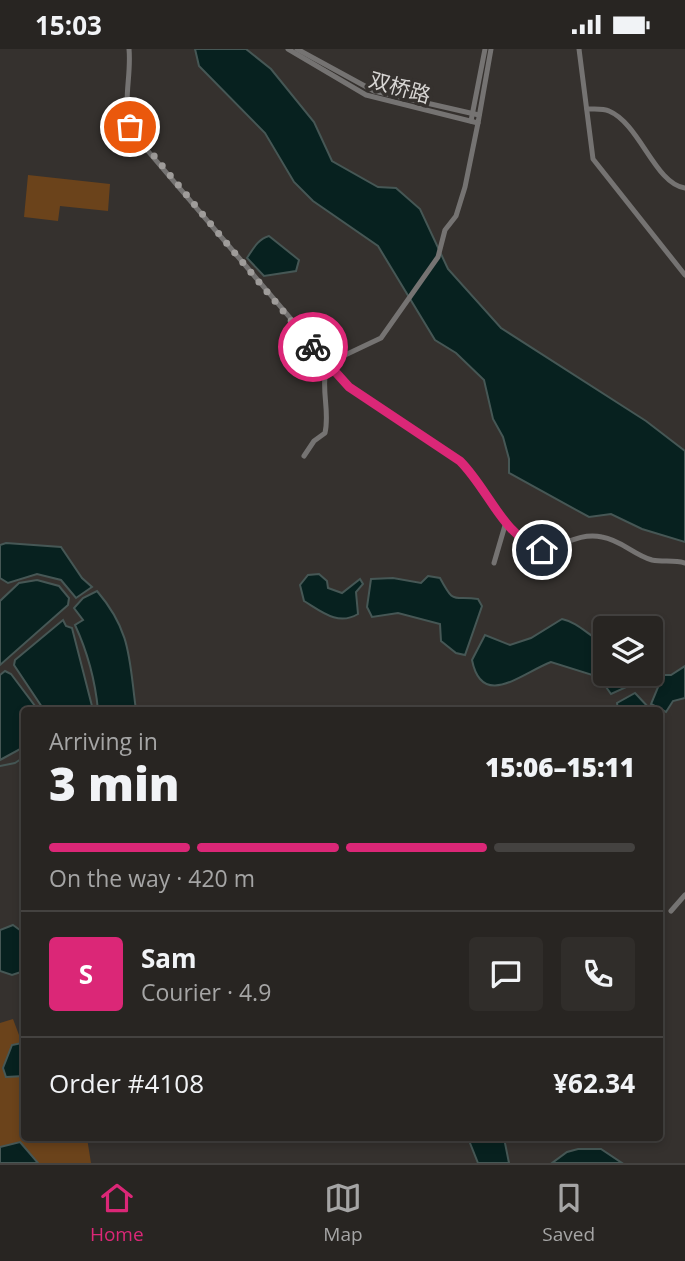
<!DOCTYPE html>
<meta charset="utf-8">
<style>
:root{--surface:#282522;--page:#302d2a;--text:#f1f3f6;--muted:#a5a5a5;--line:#444240;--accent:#db2777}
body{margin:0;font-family:"Open Sans","Noto Sans SC",sans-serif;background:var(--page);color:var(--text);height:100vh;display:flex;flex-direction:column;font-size:26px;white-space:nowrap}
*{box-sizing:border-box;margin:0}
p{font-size:23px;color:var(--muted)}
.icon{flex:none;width:38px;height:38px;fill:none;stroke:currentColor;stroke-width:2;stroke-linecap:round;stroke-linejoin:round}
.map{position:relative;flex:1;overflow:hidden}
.details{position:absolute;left:21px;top:658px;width:642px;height:434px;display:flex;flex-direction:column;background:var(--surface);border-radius:7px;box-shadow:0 4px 10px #0003,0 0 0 2px var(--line)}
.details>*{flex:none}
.tools{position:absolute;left:593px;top:567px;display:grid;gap:14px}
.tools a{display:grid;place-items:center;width:70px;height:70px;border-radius:7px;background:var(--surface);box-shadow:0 4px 10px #0003,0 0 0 2px var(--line);font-size:35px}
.pin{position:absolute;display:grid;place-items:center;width:60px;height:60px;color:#fff;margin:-30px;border:4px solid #fff;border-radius:50%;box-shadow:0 2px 7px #0007}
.courier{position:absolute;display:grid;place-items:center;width:70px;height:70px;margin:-35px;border:5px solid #db2777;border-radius:50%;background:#fff;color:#222;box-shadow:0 2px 9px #0007}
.overview em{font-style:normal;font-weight:800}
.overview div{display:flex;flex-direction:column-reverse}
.overview{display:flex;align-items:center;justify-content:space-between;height:119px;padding:0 28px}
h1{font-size:46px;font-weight:800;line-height:52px}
.bar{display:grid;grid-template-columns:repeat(4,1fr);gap:10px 7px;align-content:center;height:84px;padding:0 28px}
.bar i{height:9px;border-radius:5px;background:var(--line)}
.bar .selected{background:var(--accent)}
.bar p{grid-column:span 4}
.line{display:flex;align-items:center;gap:18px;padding:0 28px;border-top:2px solid var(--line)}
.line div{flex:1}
.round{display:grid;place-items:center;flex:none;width:74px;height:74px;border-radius:7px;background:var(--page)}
.status{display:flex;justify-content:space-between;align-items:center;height:49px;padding:0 35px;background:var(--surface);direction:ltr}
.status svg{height:19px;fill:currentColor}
.dock{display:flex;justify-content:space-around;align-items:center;height:98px;border-top:2px solid var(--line);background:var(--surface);font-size:19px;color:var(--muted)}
.dock a{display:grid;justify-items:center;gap:4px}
.dock .selected{color:var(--accent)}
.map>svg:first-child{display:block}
.green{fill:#6b431b}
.water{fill:#07211f;stroke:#465755;stroke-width:2}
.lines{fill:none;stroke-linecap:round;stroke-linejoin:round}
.stream{stroke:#465755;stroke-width:2}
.minor{stroke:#757372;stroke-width:5}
.done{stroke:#9f9c9a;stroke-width:7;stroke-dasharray:0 12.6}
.route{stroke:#db2777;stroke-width:9}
.labels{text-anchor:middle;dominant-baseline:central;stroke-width:7;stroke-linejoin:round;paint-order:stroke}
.street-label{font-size:21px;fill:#d8d6d4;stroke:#35312e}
</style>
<div class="status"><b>15:03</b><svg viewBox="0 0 49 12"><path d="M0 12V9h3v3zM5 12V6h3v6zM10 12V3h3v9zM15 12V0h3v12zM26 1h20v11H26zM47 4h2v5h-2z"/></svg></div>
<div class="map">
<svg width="685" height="1114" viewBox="0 0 685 1114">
<rect width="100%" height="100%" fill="#35312e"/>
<g class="green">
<polygon points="28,126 110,135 108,162 60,157 58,172 24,168"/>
<polygon points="13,970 22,994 11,996 22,1029 24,1027 24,1088 87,1089 91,1114 38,1114 20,1093 0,1098 0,974"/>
</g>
<g class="water">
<polygon points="195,0 246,0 271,20 314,73 332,112 378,138 396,139 420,160 448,220 501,279 646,372 685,402 685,493 642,480 611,465 589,468 509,424 509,410 503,388 493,370 484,331 456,304 435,291 378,197 313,152 294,133 265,84 199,17"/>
<path d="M269,187L299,211L296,222L264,227L247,209C253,200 258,190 269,187Z"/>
<polygon points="6,494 61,498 82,529 92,538 76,549 61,531 37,525 8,534 0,529 0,496"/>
<path d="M319,525L327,532L328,539L342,544L360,530L363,535L356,543L358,565C338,577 322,563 304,552L300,536L308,526Z"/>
<path d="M428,527L440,529C454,555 451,547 478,550L482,557L465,606L456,604L441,592L440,575L398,564L372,568L367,558L371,530L393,529L421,534Z"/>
<polygon points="37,531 59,537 69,549 68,556 0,616 0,552 19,534"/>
<path d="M97,542C132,583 129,611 136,661H98C95,630 88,604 75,576L83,571L74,559L83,549Z"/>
<path d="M562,570C578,573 590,588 605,595L606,625H630L633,635L611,645L599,628L551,613C522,624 482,661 472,611L485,586L510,596L531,589Z"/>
<polygon points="63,571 66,577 72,579 93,661 44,661 14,616 15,611"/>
<polygon points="685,617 685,649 673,652 666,663 651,655 663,626 671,626"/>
<polygon points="5,622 11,625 38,661 24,662 24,698 0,711 0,626"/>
<polygon points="635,644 651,661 618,661 617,654"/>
<polygon points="13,876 24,884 24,922 12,926 0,922 0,881"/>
<polygon points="22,994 24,999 24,1027 6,1028 3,1019 12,996"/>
<polygon points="468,1089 504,1089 509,1114 478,1114"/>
<polygon points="20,1093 38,1114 0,1114 0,1098"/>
<polygon points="578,1100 601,1100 622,1114 552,1114 567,1103"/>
</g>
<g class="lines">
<polyline class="stream" points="0,717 15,714 24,708"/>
<g class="minor">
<path d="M129,0C132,32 119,59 136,88L349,338L460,412L475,428L506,473"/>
<polyline points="288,0 366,46 478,74 491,0"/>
<polyline points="297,0 374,42 479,66"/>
<polyline points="579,0 593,110 685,226"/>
<path d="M587,60C594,60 603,59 609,62C640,75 655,135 685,139"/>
<polyline points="471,72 485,0"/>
<path d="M304,407L314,392L325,384C330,362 321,342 326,319L343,307L381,289L438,208L445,181L456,167L465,138L478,74"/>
<path d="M494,514L506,473C544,529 560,480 602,488C621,491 634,506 652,511C663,513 674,511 685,514"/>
<polyline points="671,862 685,846"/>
</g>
</g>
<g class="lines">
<polyline class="done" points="130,78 313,298"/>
<path class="route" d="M313,298L349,338L460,412C489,441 502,486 542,501"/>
</g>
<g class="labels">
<g class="street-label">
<text transform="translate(400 38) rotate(16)">双桥路</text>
</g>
</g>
</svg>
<div class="tools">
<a><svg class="icon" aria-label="layers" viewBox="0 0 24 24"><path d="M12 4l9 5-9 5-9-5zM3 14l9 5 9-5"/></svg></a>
</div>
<div class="pin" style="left:130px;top:78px;background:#ea580c"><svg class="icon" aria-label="bag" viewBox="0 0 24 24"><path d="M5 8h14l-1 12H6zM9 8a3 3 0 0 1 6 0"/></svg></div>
<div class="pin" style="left:542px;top:501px;background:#1f2937"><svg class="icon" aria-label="home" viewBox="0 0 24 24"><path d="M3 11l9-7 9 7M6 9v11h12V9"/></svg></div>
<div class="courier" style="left:313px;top:298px"><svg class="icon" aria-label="bike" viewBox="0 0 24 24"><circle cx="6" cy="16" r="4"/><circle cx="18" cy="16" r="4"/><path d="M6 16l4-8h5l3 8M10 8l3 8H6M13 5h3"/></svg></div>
<section class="details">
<div class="overview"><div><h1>3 min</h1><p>Arriving in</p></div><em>15:06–15:11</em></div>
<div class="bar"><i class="selected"></i><i class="selected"></i><i class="selected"></i><i></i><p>On the way · 420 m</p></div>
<div class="line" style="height:126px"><b class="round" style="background:var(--accent);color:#fff">S</b><div><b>Sam</b><p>Courier · 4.9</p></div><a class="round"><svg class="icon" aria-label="chat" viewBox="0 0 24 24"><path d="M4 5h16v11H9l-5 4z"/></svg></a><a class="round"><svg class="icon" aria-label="phone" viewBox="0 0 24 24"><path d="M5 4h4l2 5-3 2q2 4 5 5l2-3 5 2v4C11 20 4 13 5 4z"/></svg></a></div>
<div class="line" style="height:91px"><div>Order #4108</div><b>¥62.34</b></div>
</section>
</div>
<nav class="dock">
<a class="selected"><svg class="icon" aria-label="home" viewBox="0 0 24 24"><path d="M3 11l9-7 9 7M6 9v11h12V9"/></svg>Home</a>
<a><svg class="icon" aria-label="map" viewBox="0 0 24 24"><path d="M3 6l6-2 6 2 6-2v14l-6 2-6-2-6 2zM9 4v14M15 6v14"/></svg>Map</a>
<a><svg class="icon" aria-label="saved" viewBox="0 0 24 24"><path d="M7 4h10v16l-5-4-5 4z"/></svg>Saved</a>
</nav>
